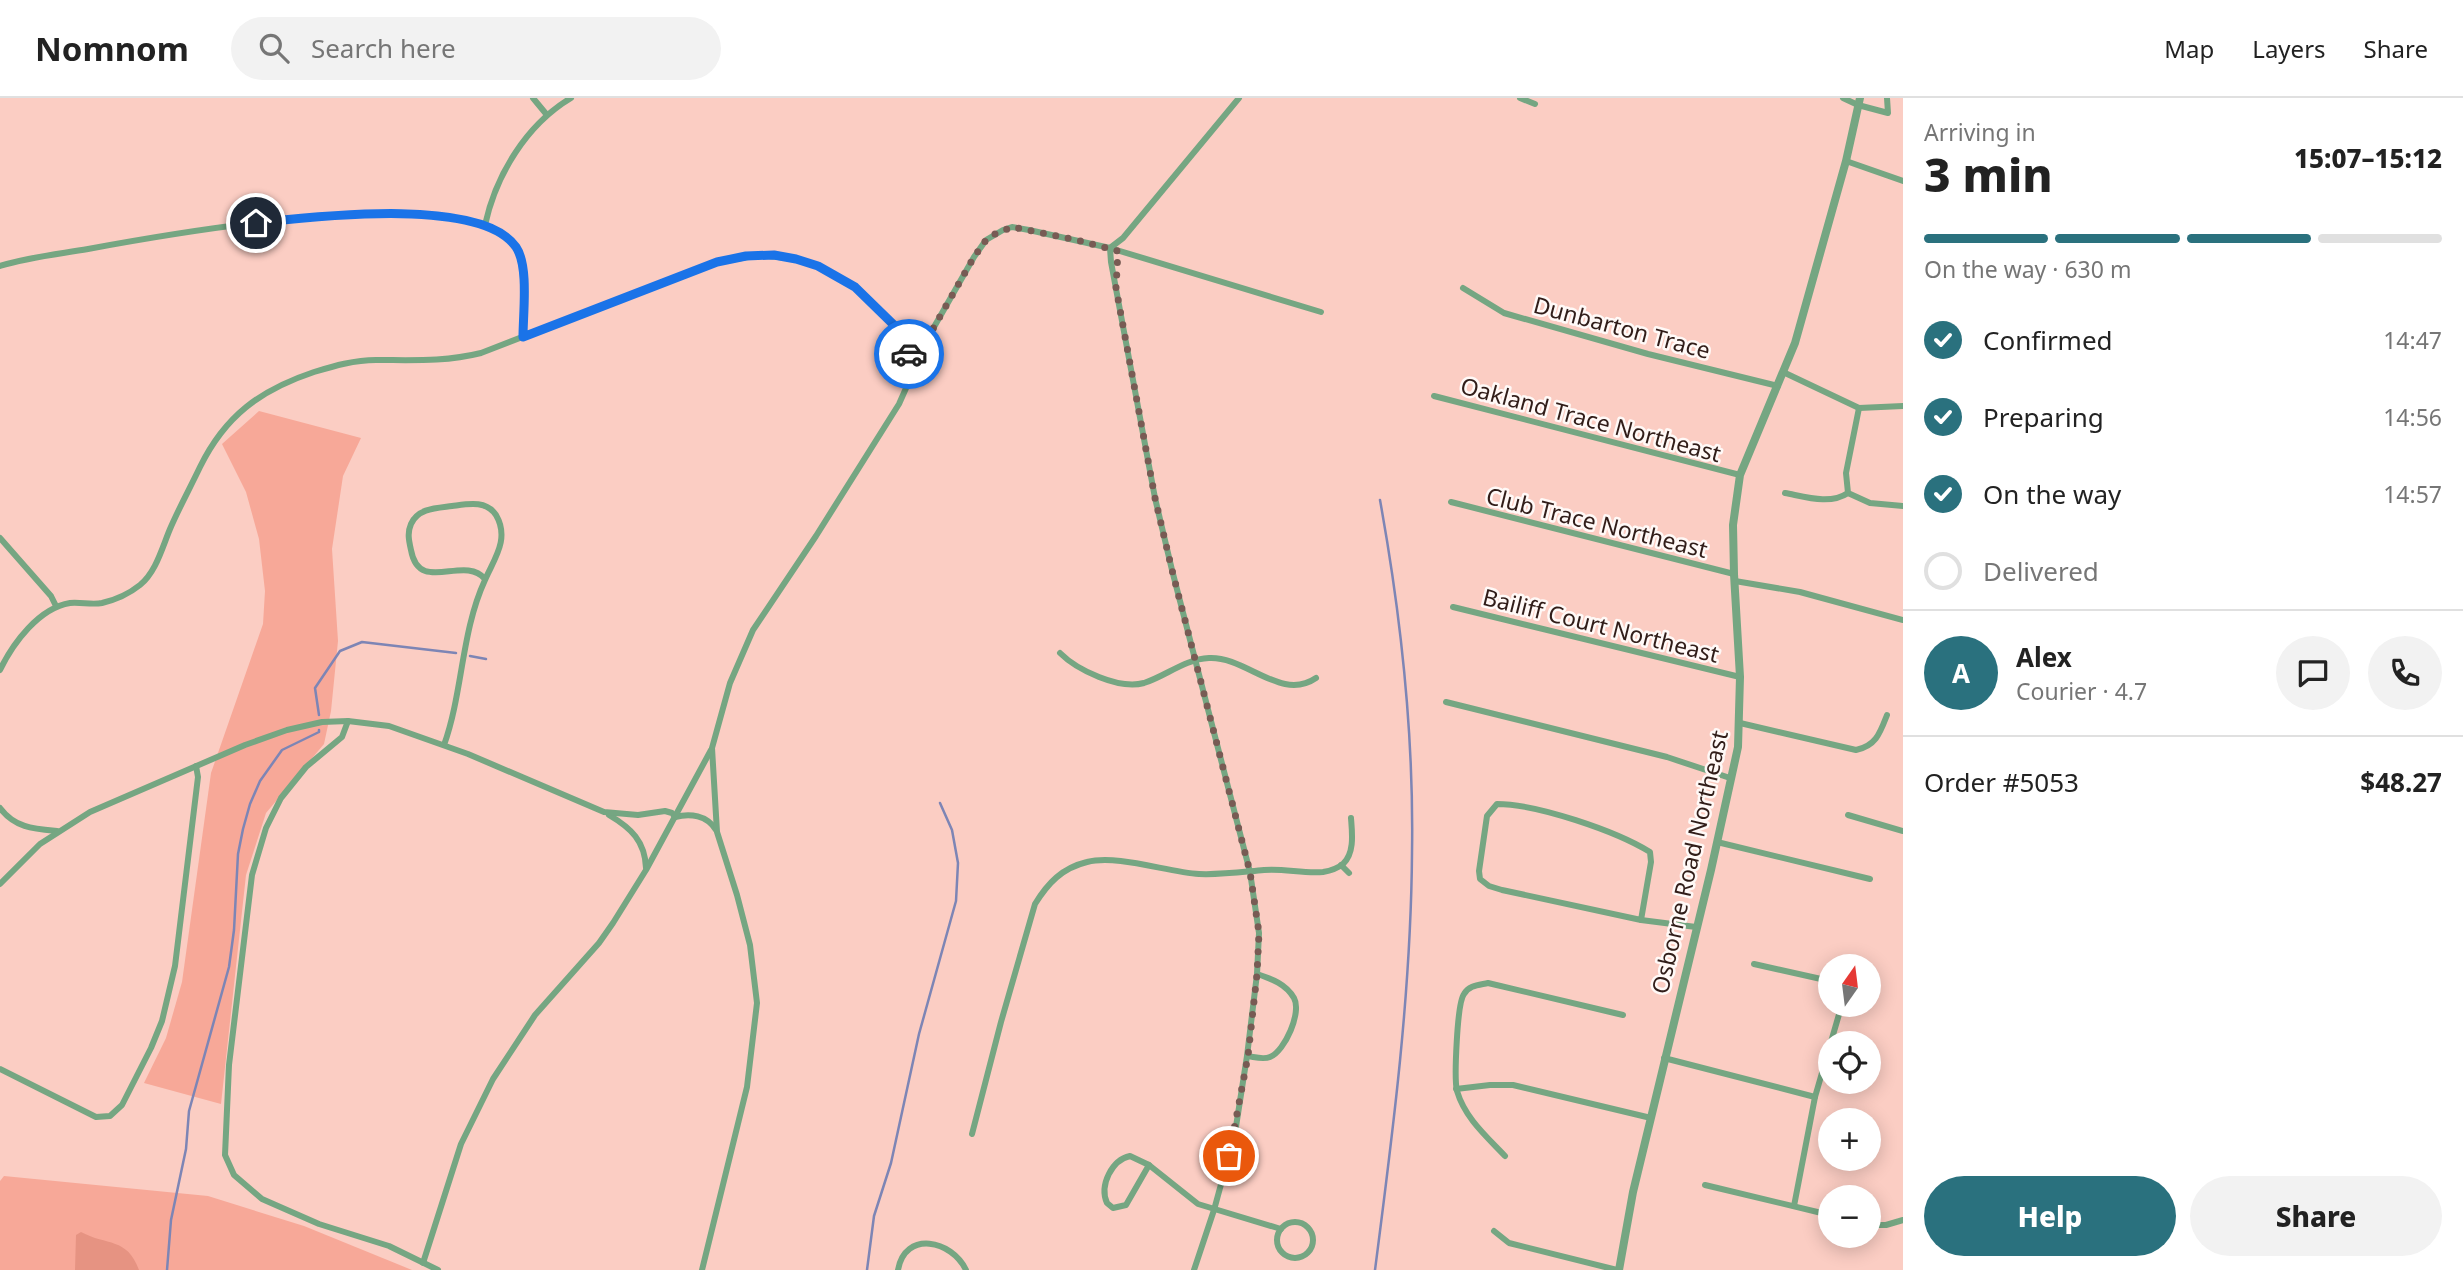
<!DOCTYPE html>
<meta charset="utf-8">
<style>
:root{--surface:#fff;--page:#f2f2f2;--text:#222;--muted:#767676;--line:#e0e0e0;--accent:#2a717e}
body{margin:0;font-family:"Noto Sans",sans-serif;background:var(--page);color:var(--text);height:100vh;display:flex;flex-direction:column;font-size:26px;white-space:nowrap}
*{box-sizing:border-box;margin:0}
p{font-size:23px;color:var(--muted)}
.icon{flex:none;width:38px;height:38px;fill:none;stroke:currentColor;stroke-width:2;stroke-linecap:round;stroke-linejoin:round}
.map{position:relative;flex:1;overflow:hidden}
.panel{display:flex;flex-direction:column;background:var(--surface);width:560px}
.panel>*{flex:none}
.needle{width:46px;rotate:14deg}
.fabs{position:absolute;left:1818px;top:856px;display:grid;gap:14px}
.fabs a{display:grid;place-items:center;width:63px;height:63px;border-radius:50%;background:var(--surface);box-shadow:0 4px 18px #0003;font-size:35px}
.pin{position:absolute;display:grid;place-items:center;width:60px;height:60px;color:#fff;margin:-30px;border:4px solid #fff;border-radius:50%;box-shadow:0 2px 7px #0007}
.courier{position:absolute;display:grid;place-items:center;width:70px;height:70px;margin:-35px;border:5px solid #1a73e8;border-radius:50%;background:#fff;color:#222;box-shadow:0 2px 9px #0007}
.summary em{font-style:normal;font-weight:800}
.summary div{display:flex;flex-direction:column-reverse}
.summary{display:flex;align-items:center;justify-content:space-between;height:119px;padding:0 21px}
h1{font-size:46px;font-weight:800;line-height:52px}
.bar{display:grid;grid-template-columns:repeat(4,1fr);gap:10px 7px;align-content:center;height:84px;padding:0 21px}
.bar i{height:9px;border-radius:5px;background:var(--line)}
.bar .current{background:var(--accent)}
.bar p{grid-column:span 4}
.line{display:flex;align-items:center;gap:18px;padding:0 21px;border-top:2px solid var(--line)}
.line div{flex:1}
.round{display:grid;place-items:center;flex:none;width:74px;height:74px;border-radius:37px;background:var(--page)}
ol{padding:0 21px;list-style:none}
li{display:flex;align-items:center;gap:21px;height:77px}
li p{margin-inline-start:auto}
li .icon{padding:7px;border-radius:50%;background:var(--accent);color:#fff;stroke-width:4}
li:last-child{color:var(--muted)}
li i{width:38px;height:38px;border:4px solid var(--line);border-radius:50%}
.cta{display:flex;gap:14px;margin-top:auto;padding:14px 21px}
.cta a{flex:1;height:80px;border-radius:42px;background:var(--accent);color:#fff;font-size:28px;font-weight:800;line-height:80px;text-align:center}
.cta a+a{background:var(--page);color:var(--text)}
header{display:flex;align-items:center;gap:42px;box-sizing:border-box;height:98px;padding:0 35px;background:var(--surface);border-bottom:2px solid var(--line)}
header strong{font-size:33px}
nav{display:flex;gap:38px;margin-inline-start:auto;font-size:24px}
.search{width:490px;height:63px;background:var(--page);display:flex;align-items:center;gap:18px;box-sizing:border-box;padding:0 24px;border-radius:38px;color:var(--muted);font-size:26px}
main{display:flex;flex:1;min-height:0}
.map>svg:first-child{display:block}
.green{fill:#f7a898}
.forest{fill:#e69382}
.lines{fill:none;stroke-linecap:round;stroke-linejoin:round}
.stream{stroke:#7d85b5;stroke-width:2.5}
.minor{stroke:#75a682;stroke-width:6}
.tertiary{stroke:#75a682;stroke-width:8}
.done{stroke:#785b54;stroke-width:7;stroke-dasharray:0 12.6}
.route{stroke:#1a73e8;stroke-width:9}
.labels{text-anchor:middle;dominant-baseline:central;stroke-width:5;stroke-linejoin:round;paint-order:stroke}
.street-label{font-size:23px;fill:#311d19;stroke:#fff9f7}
</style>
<header>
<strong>Nomnom</strong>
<div class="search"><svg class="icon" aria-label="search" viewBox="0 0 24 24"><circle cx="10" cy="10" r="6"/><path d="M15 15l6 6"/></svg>Search here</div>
<nav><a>Map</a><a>Layers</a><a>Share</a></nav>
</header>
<main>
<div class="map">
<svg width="1903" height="1172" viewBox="0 0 1903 1172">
<rect width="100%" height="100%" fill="#fbcdc3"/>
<g class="green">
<polygon points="259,313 361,340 343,378 332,451 338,543 331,613 324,646 266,715 246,777 221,1006 144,985 166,940 182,884 211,675 263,526 265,493 259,441 246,394 222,346"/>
<polygon points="4,1078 208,1098 304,1128 412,1172 0,1172 0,1083"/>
</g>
<path class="forest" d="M81,1134C107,1148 127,1139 139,1172H75L76,1137Z"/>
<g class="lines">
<g class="stream">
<polyline points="470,558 486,561"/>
<polyline points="319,617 315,590 340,553 362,544 456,555"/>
<polyline points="167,1172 171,1122 186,1051 189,1013 229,869 234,832 238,756 243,731 250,706 260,683 282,652 319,634 319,632"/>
<polyline points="867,1172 874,1118 891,1065 919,936 956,803 958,765 952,732 940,705"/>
<path d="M1375,1172C1393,1033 1411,895 1412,755C1414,636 1401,518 1380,402"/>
</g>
<g class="minor">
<polyline points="533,0 547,17"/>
<polyline points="1520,0 1535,6"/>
<polyline points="1843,0 1858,7 1888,15 1887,0"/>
<polyline points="1846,63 1903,83"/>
<path d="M485,127C496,77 526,27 571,0"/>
<polyline points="1110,150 1111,164 1155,400 1172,472 1250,774 1259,835 1257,876 1247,958 1235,1035 1214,1112 1194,1172"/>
<polyline points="1110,150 1123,140 1239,0"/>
<path d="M0,168C28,159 59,156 88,151C169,136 451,85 510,142C530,162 523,212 523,239"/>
<polyline points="1463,190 1504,215 1648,256 1778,288"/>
<polyline points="1783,274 1859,310 1903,308"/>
<polyline points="1434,298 1740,377"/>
<polyline points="1859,310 1846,375 1848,395 1870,405 1903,408"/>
<path d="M1785,395C1806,399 1830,407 1848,395"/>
<polyline points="1451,404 1734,476"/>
<polyline points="0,440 51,498 56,508"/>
<polyline points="1735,483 1800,494 1903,522"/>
<polyline points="1453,509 1740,579"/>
<path d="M1060,555C1077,572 1119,592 1144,585C1166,578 1185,561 1209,560C1246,558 1281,604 1316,580"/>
<path d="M0,572C13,545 39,510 70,505C81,504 92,507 102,505C115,502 130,495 140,487C156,474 162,450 170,431C179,410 190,390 200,369C225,318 260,292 314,274C334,268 354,262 376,262C412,262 445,264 481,255L717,164L761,157L796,161L818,168L855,189L898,231L916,272"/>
<polyline points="1446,604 1667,659 1730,680"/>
<polyline points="348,623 342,639 306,669 281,700 266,730 252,777 229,967 225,1057 234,1077 262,1101 319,1126 389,1148 438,1172"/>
<path d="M1740,625L1856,652C1876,648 1880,635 1887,617"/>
<path d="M444,647C463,594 461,534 485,482C494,461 510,441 496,417C486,402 468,406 452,408C437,410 418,410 411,426C407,435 409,443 411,452C419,497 464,456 485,481"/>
<path d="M1497,706C1537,706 1616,733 1650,754L1651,764L1641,822L1502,792L1489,788L1480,781L1479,773L1487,718Z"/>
<path d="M0,710C15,730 34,731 57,733"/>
<path d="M609,717C631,730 645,743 646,770"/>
<polyline points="1848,717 1903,733"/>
<path d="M675,719C690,715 707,717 716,732"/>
<polyline points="1717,744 1870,781"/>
<polyline points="1341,767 1349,775"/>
<polyline points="0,786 40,746 90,714 245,647 287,632 322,624 348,623 389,628 468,656 604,714 638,717 665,713 672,715 675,719"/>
<polyline points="1641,822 1696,829"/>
<polyline points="1754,866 1830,883"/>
<path d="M1247,958C1255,959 1263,962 1270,959C1285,953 1302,914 1294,900C1286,886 1272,881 1257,876"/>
<polyline points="1664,960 1815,999"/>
<polyline points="0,971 96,1019 110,1018 122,1007 151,950 162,923 175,868 198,679 196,668"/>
<polyline points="1456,991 1490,987 1513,987 1651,1020"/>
<path d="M972,1036L1001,924L1035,806C1048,785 1062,770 1087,764C1117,756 1167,774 1199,776C1221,777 1242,774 1264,772C1283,770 1304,776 1323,774C1329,773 1338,770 1343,766C1355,755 1352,734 1351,720"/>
<path d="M1130,1058L1149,1067L1126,1107L1113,1110L1107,1105C1099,1087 1112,1062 1130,1058Z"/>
<path d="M1505,1058C1486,1038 1465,1020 1457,993C1454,981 1457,905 1464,896C1469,887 1479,887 1488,885L1623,917"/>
<polyline points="1149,1067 1198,1106 1281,1131"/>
<polyline points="1705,1087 1830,1117"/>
<polyline points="1794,1108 1815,999 1842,906"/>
<circle cx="1295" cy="1142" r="18"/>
<polyline points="1869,1127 1886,1127 1903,1122"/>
<polyline points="1494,1133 1509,1145 1617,1172"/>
<polyline points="423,1165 461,1046 493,981 535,917 599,845 613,825 646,772 711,652"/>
<polyline points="702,1172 747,989 757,905 750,847 737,797 717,734 712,650 730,585 753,532 816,438 899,306 930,236 974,159 986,142 1003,132 1012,129 1029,132 1110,150 1321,214"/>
<path d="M898,1172C905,1132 952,1142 966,1172"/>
</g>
<polyline class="tertiary" points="1619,1172 1633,1094 1711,772 1738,649 1740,579 1734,476 1733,427 1740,377 1795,245 1846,63 1860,0"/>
</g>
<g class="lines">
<polyline class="done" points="909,256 916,272 930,236 974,159 986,142 995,136 1012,129 1077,142 1118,153 1116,190 1155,400 1172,472 1250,774 1259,835 1257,876 1248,958 1229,1058"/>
<path class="route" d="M256,125C312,119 481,98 516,149C529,168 523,215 523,239L717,164L746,158L774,157L796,161L818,168L855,189L898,231L909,256"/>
</g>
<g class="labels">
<g class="street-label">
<text transform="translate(1622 229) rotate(15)">Dunbarton Trace</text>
<text transform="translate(1591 321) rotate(15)">Oakland Trace Northeast</text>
<text transform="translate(1597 424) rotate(14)">Club Trace Northeast</text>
<text transform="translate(1601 527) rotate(14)">Bailiff Court Northeast</text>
<text transform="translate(1689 764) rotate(-77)">Osborne Road Northeast</text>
</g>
</g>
</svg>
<div class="fabs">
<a><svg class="needle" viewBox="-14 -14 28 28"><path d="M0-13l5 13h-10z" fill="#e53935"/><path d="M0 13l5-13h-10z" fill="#767676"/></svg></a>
<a><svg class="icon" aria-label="locate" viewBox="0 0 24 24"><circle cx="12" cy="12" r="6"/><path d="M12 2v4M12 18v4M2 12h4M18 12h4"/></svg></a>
<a>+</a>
<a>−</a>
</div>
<div class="pin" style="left:1229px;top:1058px;background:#ea580c"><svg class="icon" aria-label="bag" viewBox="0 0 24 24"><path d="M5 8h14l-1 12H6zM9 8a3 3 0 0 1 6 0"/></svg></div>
<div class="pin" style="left:256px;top:125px;background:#1f2937"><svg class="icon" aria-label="home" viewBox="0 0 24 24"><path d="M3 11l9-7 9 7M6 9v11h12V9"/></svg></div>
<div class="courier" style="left:909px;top:256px"><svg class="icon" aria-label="car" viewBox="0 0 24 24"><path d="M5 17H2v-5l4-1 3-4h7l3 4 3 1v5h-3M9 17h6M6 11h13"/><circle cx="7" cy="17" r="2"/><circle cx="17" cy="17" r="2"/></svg></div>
</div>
<section class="panel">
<div class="summary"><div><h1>3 min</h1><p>Arriving in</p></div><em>15:07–15:12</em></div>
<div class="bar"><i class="current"></i><i class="current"></i><i class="current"></i><i></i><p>On the way · 630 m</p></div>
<ol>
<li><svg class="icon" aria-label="check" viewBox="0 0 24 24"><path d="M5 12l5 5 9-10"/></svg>Confirmed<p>14:47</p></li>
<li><svg class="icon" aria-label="check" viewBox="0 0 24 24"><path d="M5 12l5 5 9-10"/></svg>Preparing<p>14:56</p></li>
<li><svg class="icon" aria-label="check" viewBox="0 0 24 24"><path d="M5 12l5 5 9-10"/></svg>On the way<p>14:57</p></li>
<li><i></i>Delivered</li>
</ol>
<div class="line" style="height:126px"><b class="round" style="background:var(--accent);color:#fff">A</b><div><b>Alex</b><p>Courier · 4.7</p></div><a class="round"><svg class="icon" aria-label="chat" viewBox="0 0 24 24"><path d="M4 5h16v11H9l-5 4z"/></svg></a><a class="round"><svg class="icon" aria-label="phone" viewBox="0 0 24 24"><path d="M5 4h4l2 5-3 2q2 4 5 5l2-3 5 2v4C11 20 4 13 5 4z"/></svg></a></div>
<div class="line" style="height:91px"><div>Order #5053</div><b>$48.27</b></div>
<div class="cta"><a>Help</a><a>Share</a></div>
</section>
</main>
